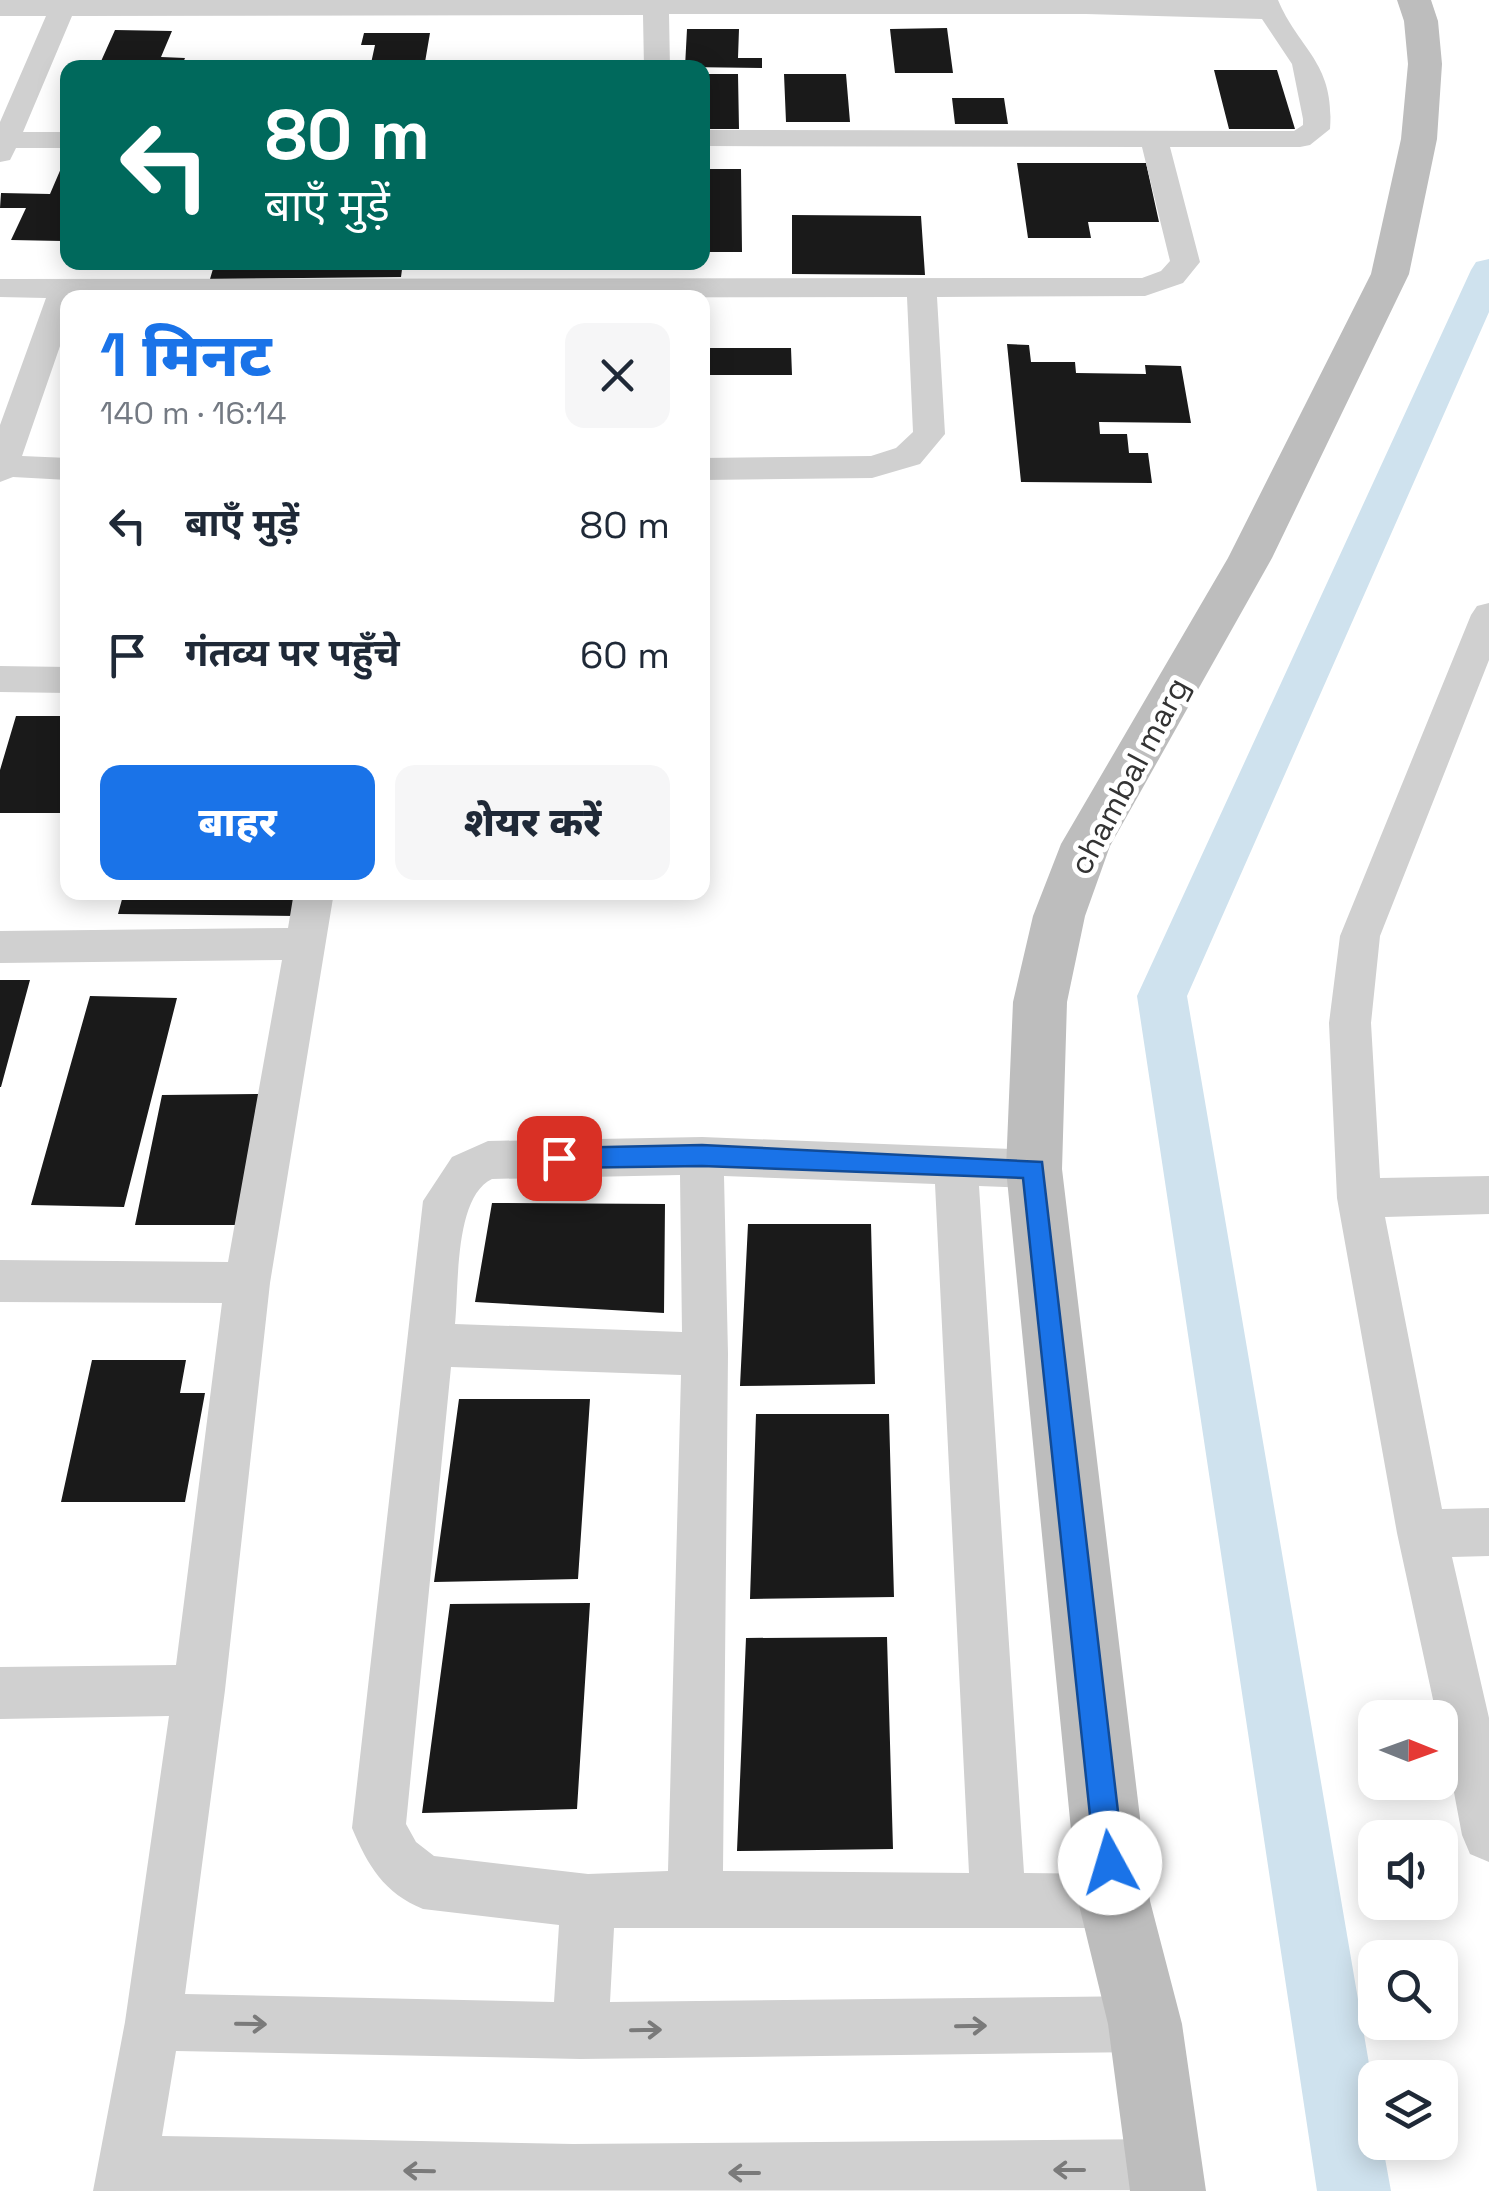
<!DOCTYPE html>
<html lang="hi">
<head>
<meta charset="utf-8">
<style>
	body { margin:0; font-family:"Space Grotesk","Noto Sans Devanagari",sans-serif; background:#f6f6f7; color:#1f2937; height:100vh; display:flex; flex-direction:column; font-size:38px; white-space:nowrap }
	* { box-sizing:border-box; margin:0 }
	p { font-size:32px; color:#747a83 }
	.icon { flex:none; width:55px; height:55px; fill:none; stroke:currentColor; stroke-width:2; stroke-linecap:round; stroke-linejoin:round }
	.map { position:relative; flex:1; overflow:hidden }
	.details { position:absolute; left:60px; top:290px; width:650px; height:610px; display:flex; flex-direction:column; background:#fff; border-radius:20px; box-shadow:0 5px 25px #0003 }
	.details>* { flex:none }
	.top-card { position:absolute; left:60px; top:60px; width:650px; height:210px; border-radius:20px; box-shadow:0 5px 25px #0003; background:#00695c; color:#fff; overflow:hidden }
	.needle { width:65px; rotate:91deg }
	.buttons { position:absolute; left:1358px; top:1700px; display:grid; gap:20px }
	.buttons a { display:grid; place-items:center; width:100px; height:100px; border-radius:20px; background:#fff; box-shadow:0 5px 25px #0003; font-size:50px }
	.pin { position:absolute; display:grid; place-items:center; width:85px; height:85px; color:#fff; margin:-42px; border-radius:20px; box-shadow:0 5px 15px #0006 }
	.me { position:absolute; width:110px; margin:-55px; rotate:354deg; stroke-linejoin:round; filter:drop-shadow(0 0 8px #0008) }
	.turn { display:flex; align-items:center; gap:35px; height:210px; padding:0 40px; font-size:45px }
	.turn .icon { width:130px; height:130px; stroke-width:2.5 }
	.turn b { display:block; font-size:70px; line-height:85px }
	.round { display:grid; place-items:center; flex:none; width:105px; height:105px; border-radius:20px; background:#f6f6f7 }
	.head { display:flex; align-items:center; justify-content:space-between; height:170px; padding:0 40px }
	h1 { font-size:60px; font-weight:800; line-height:75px; color:#1a73e8 }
	.action { display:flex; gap:20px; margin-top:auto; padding:20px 40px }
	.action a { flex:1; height:115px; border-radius:20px; background:#1a73e8; color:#fff; font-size:40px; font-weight:800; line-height:115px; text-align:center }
	.action a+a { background:#f6f6f7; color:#1f2937 }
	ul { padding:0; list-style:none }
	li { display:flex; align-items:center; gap:30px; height:130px; padding:0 40px }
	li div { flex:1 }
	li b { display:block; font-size:38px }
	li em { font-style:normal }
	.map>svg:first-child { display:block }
</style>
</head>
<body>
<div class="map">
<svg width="1489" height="2191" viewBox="0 0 1489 2191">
	<rect width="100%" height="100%" fill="#fff"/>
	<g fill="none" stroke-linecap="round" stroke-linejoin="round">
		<path fill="#cfe2ee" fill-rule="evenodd" d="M 1489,259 L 1489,312 L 1187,996 L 1375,2099 L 1375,2142 L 1382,2142 L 1391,2191 L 1317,2191 L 1137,996 L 1471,270 L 1476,262 Z"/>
	</g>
	<path fill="#1a1a1a" d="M 947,28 L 953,73 L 895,73 L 890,29 Z
		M 687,29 L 739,29 L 738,58 L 762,58 L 762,68 L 685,67 Z
		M 115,30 L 172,31 L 161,57 L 185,58 L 181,68 L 98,68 Z
		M 364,33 L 430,33 L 424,68 L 370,68 L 375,45 L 361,45 Z
		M 1214,70 L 1277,70 L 1295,129 L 1229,129 Z
		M 702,74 L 738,74 L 739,129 L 702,129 Z
		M 784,74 L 846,74 L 850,122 L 786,122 Z
		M 952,98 L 1004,98 L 1008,124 L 955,124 Z
		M 1017,163 L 1146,163 L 1159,222 L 1088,222 L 1091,238 L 1028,238 Z
		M 62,166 L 68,166 L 68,229 L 62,241 L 11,240 L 26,208 L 0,208 L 1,193 L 50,194 Z
		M 702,169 L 741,169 L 742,252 L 702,252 Z
		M 792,215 L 921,216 L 925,275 L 792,274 Z
		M 215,262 L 403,262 L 401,277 L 210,279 Z
		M 1007,344 L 1029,345 L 1031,362 L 1075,362 L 1076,373 L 1146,374 L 1145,365 L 1181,366 L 1191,423 L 1099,422 L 1100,434 L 1127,434 L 1129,453 L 1148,453 L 1152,483 L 1021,482 Z
		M 702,348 L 791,348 L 792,375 L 702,375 Z
		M 16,716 L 68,716 L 68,813 L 0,813 L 0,770 Z
		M 124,892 L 301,892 L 297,916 L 118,914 Z
		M 0,980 L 30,980 L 1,1087 L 0,1087 Z
		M 90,996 L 177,998 L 124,1207 L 31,1205 Z
		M 262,1094 L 240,1225 L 135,1225 L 162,1095 Z
		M 492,1203 L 665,1204 L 664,1313 L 475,1302 Z
		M 748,1224 L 871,1224 L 875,1384 L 740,1386 Z
		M 92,1360 L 186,1360 L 180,1393 L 205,1393 L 185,1502 L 61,1502 Z
		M 459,1399 L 590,1399 L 578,1579 L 434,1582 Z
		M 756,1414 L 889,1414 L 894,1597 L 750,1599 Z
		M 590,1603 L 577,1809 L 422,1813 L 450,1604 Z
		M 887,1637 L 893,1849 L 737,1851 L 746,1638 Z"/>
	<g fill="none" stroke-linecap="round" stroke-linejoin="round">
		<path fill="#d0d0d0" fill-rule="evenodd" d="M 0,0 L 1278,0 C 1299,50 1335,62 1330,129 L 1310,145 L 1300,147 L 1170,147 L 1200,262 L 1183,283 L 1145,296 L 937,297 L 945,434 L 920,464 L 872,478 L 702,480 L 702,458 L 871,456 L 896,448 L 913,432 L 907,297 L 68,298 L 68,323 L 22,456 L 68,458 L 68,480 L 13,477 L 0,482 L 0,425 L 46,298 L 0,297 L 0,279 L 1142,278 L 1161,271 L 1170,261 L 1142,147 L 702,146 L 702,130 L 1294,131 L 1303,125 L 1303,119 L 1292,64 L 1262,19 L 1086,14 L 669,14 L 670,68 L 644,68 L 643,15 L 72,16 L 23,132 L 68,132 L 68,148 L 16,148 L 10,160 L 0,162 L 0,122 L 46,16 L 0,16 Z
			M 1489,603 L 1489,660 L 1380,936 L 1371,1023 L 1380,1178 L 1489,1176 L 1489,1214 L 1385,1217 L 1442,1509 L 1489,1508 L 1489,1556 L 1452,1557 L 1489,1718 L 1489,1862 L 1470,1854 L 1462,1835 L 1440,1718 L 1437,1718 L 1397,1533 L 1337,1198 L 1329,1023 L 1340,936 L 1471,615 L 1477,606 Z
			M 0,666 L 68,667 L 68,693 L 0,692 Z
			M 294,892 L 334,892 L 270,1283 L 225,1690 L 185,1994 L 554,2002 L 559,1925 L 423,1909 C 384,1893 368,1866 352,1828 L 423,1201 L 452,1157 L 488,1141 L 702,1137 L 1034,1150 L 1049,1156 L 1056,1169 L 1049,1182 L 1034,1188 L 979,1186 L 1024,1873 L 1114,1874 L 1133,1882 L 1141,1901 L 1133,1920 L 1114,1928 L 614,1928 L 610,2002 L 1145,1996 L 1165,2004 L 1173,2024 L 1165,2044 L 1145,2052 L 580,2059 L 176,2051 L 162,2136 L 573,2144 L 1166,2139 L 1187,2148 L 1196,2169 L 1187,2190 L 93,2191 L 125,2022 L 169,1716 L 0,1719 L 0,1667 L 176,1665 L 222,1303 L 0,1302 L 0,1260 L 228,1262 L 282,960 L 0,963 L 0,931 L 288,928 ZM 680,1175 L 682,1332 L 455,1324 C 459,1286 454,1197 492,1179 ZM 724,1176 L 935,1184 L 969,1873 L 723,1871 L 728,1354 ZM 451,1367 L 681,1375 L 668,1871 L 588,1874 L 434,1856 L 416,1842 L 406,1824 Z"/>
		<path fill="#bdbdbd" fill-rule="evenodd" d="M 1397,0 L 1431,0 L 1438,21 L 1442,64 L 1437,139 L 1409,274 L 1272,558 L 1110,846 L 1085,916 L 1067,1002 L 1062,1169 L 1150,1901 L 1182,2024 L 1206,2191 L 1130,2191 L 1108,2024 L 1078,1901 L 1006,1169 L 1013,1002 L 1033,916 L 1061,844 L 1228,558 L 1371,274 L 1401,139 L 1408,64 L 1404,21 Z"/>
	</g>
	<defs><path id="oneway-shaft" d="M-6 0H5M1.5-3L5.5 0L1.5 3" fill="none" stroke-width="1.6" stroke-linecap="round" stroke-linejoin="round" transform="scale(2.5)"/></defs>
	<g stroke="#7a7a7a">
		<use href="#oneway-shaft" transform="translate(251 2024) rotate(1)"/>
		<use href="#oneway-shaft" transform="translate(971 2026) rotate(-1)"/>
		<use href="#oneway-shaft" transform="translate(646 2030) rotate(-1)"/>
		<use href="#oneway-shaft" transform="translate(1069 2170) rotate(180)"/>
		<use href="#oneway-shaft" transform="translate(419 2171) rotate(-179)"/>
		<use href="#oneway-shaft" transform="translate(744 2173) rotate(180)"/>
	</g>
	<path fill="#1a73e8" stroke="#114b97" stroke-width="2.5" d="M 702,1145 L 1042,1162 L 1124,1863 L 1120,1873 L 1110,1877 L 1099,1873 L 1095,1863 L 1023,1178 L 702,1166 L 559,1168 L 551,1165 L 547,1158 L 551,1151 L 559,1148 Z"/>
	<g text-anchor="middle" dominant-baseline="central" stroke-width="10" stroke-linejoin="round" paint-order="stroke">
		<g font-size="32" fill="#333" stroke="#fff">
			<text transform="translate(1129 776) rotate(-62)">chambal marg</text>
		</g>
	</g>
</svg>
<div class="buttons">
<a><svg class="needle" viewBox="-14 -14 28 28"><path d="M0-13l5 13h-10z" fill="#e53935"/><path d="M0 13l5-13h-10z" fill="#747a83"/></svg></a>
<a><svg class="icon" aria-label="sound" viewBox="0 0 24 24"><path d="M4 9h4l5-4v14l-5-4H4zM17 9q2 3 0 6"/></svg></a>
<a><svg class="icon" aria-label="search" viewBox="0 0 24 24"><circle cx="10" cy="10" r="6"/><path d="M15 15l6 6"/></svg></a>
<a><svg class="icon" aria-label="layers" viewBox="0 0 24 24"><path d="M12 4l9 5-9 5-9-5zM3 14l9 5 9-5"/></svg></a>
</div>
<div class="pin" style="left:559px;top:1158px;background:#d93025"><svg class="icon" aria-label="arrive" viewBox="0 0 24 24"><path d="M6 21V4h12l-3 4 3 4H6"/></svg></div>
<svg class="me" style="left:1110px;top:1863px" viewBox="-20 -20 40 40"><circle r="19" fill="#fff"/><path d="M0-13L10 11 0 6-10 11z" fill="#1a73e8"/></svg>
<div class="top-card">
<div class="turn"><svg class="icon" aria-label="left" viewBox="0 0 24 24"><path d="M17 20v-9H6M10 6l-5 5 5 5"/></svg><div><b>80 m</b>बाएँ मुड़ें</div></div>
</div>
<section class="details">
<div class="head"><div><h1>1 मिनट</h1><p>140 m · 16:14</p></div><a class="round"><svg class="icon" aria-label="close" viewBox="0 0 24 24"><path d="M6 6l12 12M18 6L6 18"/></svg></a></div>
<ul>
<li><svg class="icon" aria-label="left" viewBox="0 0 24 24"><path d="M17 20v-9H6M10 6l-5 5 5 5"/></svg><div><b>बाएँ मुड़ें</b></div><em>80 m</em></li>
<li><svg class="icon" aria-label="arrive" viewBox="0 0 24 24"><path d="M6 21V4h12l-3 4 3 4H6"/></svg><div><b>गंतव्य पर पहुँचे</b></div><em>60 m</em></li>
</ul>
<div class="action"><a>बाहर</a><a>शेयर करें</a></div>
</section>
</div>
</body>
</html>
